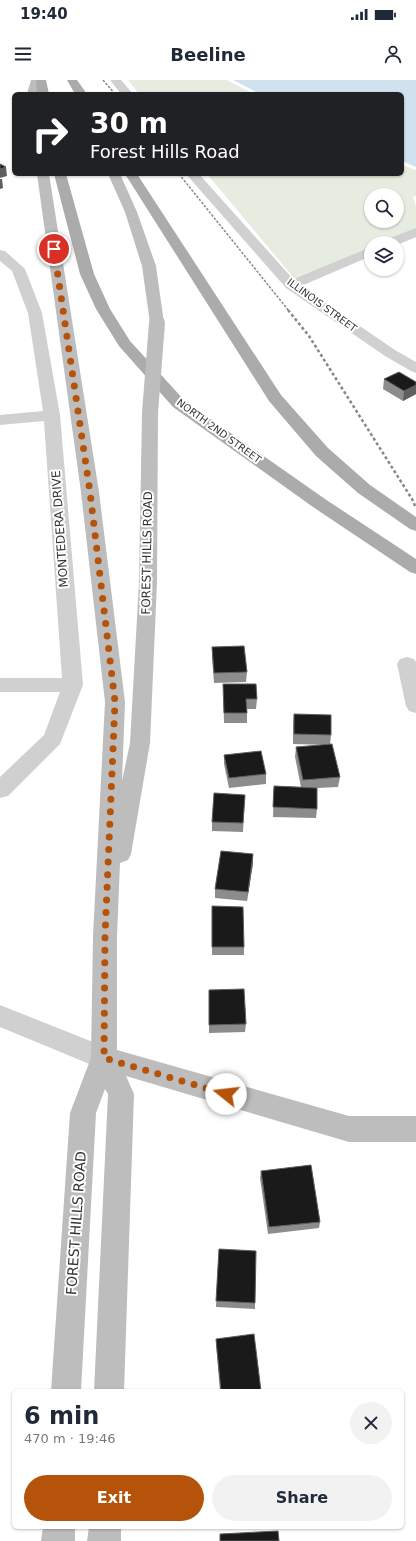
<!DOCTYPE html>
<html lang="en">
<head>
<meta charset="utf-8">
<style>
	body { margin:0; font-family:"DejaVu Sans",sans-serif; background:#f2f2f3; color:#1f2937; height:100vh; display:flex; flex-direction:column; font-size:15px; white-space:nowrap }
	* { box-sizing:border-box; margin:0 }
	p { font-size:13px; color:#747a83 }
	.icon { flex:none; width:22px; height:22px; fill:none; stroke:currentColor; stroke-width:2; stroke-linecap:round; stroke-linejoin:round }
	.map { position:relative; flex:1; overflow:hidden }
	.details { position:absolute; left:12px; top:1309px; width:392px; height:140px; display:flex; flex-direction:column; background:#fff; border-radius:6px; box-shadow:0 1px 3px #0004 }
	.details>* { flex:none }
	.hud { position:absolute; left:12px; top:12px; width:392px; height:84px; border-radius:6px; box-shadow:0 1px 3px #0004; background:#202124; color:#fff; overflow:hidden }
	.tools { position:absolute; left:364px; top:108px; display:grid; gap:8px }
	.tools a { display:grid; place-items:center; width:40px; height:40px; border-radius:50%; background:#fff; box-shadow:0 1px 3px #0004; font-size:20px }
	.pin { position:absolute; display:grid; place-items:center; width:34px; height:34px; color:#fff; margin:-17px; border:2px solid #fff; border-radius:50%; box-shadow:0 1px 4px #0007 }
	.me { position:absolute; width:44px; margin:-22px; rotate:286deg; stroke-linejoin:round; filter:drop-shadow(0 0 3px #0008) }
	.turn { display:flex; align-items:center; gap:14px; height:84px; padding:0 12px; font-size:18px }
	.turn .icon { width:52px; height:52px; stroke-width:2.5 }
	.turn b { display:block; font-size:28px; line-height:34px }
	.round { display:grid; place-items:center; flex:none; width:42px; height:42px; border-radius:21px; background:#f2f2f3 }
	.headline { display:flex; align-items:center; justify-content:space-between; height:68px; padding:0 12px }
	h1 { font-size:24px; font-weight:700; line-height:30px }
	.action { display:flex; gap:8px; margin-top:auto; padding:8px 12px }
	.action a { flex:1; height:46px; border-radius:24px; background:#b45309; color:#fff; font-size:16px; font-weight:700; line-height:46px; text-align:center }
	.action a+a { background:#f2f2f3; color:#1f2937 }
	.status { display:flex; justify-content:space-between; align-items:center; height:28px; padding:0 20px; background:#fff; direction:ltr }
	.status svg { height:11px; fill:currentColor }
	header { display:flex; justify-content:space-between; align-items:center; height:52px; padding:0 12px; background:#fff; font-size:18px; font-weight:700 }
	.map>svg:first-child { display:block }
</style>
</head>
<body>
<div class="status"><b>19:40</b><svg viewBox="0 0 49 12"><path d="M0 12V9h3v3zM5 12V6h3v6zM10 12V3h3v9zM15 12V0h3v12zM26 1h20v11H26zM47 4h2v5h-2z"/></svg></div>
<header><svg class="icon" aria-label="menu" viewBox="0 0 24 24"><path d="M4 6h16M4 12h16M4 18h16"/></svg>Beeline<svg class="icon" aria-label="person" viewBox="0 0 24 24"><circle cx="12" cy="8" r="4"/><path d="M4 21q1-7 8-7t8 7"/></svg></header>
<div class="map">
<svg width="416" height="1461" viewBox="0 0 416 1461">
	<rect width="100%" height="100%" fill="#fff"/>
	<path fill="#e6ecdf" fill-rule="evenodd" d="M 128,0 L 227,0 L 254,14 L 139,14 Z
		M 402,85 L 416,90 L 416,116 L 413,117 L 416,126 L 416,150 L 383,163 L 371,163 L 371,168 L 294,198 L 207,94 L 402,94 ZM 371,115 L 397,115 L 397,141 L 371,141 Z"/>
	<path fill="#cfe2ee" d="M 233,0 L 416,0 L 416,87 L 402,81 L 402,14 L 260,14 Z"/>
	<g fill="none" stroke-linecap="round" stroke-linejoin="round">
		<path fill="#d0d0d0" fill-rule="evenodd" d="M 110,0 L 121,0 L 133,14 L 121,14 Z
			M 186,94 L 199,94 L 293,199 L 371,167 L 371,176 L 301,206 L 395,270 L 416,282 L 416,293 L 411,291 L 385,276 L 286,208 Z
			M 416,148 L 416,157 L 397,165 L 397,163 L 383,163 L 385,160 Z
			M 0,170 L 5,171 L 25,189 L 42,233 L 60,335 L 83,605 L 60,664 L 8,716 L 0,718 L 0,697 L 44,655 L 60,612 L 0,612 L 0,598 L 62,598 L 44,341 L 0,345 L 0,335 L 43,331 L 28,233 L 12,191 L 0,181 Z
			M 407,577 L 414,579 L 416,582 L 416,633 L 409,631 L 406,626 L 397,584 L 400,579 Z
			M 0,925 L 113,970 L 117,978 L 113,986 L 104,990 L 0,947 Z"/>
		<path fill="#bdbdbd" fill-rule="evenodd" d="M 31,0 L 41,0 L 39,14 L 27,14 Z
			M 37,94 L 49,94 L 99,412 L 125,622 L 122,701 L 130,663 L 139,502 L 142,333 L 144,330 L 150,328 L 156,330 L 158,333 L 157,502 L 150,663 L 131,774 L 128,780 L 120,783 L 117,856 L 117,970 L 349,1036 L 416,1036 L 416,1062 L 349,1062 L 126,996 L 134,1014 L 124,1311 L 94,1311 L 108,1014 L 105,1009 L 96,1033 L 81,1311 L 51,1311 L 70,1033 L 91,978 L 93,856 L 105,622 L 81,412 Z
			M 108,94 L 120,94 L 137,132 L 156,186 L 164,243 L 162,246 L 157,247 L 152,246 L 150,243 L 142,186 L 125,132 Z
			M 43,1447 L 75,1447 L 75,1461 L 41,1461 Z
			M 89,1447 L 121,1447 L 121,1461 L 87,1461 Z"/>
		<path fill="#ababab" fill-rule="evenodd" d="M 36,0 L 46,0 L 49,14 L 37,14 Z
			M 67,0 L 77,0 L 87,14 L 75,14 Z
			M 54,94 L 66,94 L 94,194 L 110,229 L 130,261 L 185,321 L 325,419 L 416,479 L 416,494 L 410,492 L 313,427 L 173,327 L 119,266 L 96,229 L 80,194 Z
			M 125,94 L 137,94 L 281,315 L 328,368 L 370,405 L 416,437 L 416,451 L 410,449 L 358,413 L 316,376 L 269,321 Z"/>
		<path stroke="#888" stroke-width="1.5" stroke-dasharray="2.5 1.5" stroke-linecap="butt" d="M 103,0 L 115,14
			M 179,94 L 289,231"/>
		<path stroke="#888" stroke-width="2.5" stroke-dasharray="3 2.5" stroke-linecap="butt" d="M 288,230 L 309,256 L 412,419 L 416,428"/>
		<path stroke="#bdbdbd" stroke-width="16" d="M 150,333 L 157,243"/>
	</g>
	<path fill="#8c8c8c" d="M 384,299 L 416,302 L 416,314 L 403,321 L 383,309 Z
		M 212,567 L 247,592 L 246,602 L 214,603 L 212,577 Z
		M 223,604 L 257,619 L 256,629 L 247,629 L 247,643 L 224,643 Z
		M 294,634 L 331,655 L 330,665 L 340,697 L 338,707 L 317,708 L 317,729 L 316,738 L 273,737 L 274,706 L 301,707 L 295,677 L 296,667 L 329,665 L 293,664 L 293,644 Z
		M 224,675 L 266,694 L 266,704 L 229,708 L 224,684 Z
		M 245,715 L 243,752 L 212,751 L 212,742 Z
		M 253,774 L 253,783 L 247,821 L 215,818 L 215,809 Z
		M 212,826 L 244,867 L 244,875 L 212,875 Z
		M 209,910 L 246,944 L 245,952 L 209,953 Z
		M 261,1091 L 320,1142 L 319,1148 L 268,1154 L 260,1098 Z
		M 219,1169 L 255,1223 L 255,1229 L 216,1227 Z
		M 216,1259 L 261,1311 L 220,1311 L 216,1264 Z"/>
	<path fill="#5f5f5f" d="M 6,87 L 7,96 L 0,98 L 0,89 Z
		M 0,99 L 2,99 L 3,108 L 0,109 Z
		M 416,305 L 416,314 L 403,321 L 404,311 Z
		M 253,774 L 253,783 L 247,821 L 248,812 Z"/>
	<path fill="#1a1a1a" stroke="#5f5f5f" d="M 0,84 L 6,87 L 0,89 Z
		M 399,292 L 416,302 L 416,305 L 404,311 L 384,299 Z
		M 244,566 L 247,592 L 214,593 L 212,567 Z
		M 223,604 L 256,604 L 257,619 L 246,619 L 247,633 L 224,633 Z
		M 294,634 L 331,635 L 331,655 L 294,654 Z
		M 332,664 L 340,697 L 303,700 L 296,667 Z
		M 261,671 L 266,694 L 229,698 L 224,675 Z
		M 274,706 L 317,708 L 317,729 L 273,727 Z
		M 214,713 L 245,715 L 243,743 L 212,742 Z
		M 221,771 L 253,774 L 248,812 L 215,809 Z
		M 212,826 L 243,827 L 244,867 L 212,867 Z
		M 244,909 L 246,944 L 209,945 L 209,910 Z
		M 311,1085 L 320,1142 L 269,1147 L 261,1091 Z
		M 219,1169 L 256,1171 L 255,1223 L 216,1221 Z
		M 254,1254 L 261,1311 L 221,1311 L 216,1259 Z
		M 278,1451 L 279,1461 L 220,1461 L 220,1454 Z"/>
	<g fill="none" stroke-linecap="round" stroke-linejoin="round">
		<path stroke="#b45309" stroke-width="7" stroke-dasharray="0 12.6" d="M 54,169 L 90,412 L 115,622 L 105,856 L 104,978 L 226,1014"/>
	</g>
	<g text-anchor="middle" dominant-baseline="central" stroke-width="4" stroke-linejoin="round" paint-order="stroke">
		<g font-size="10" fill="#333" stroke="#fff">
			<text transform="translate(322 225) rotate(36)">ILLINOIS STREET</text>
			<text transform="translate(219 351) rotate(36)">NORTH 2ND STREET</text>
		</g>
		<g font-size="12" fill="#333" stroke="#fff">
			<text transform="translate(60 449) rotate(-94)">MONTEDERA DRIVE</text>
			<text transform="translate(147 473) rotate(-89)">FOREST HILLS ROAD</text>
		</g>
		<g font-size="14" fill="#333" stroke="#fff">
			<text transform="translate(76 1143) rotate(-86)">FOREST HILLS ROAD</text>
		</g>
	</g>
</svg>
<div class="tools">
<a><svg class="icon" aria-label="search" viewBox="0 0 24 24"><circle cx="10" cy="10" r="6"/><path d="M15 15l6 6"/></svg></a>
<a><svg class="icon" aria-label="layers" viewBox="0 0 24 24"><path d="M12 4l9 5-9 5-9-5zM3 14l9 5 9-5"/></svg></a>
</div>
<div class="pin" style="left:54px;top:169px;background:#d93025"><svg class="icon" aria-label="arrive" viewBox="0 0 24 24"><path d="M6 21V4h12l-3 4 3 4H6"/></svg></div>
<svg class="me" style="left:226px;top:1014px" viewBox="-20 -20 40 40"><circle r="19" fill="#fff"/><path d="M0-13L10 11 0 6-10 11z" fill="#b45309"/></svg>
<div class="hud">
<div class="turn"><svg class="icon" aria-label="right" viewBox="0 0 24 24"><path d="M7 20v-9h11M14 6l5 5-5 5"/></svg><div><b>30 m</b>Forest Hills Road</div></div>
</div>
<section class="details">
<div class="headline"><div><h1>6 min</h1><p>470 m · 19:46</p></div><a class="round"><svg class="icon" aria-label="close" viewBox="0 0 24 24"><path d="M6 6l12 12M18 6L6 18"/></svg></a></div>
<div class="action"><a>Exit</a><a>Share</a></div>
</section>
</div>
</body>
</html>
